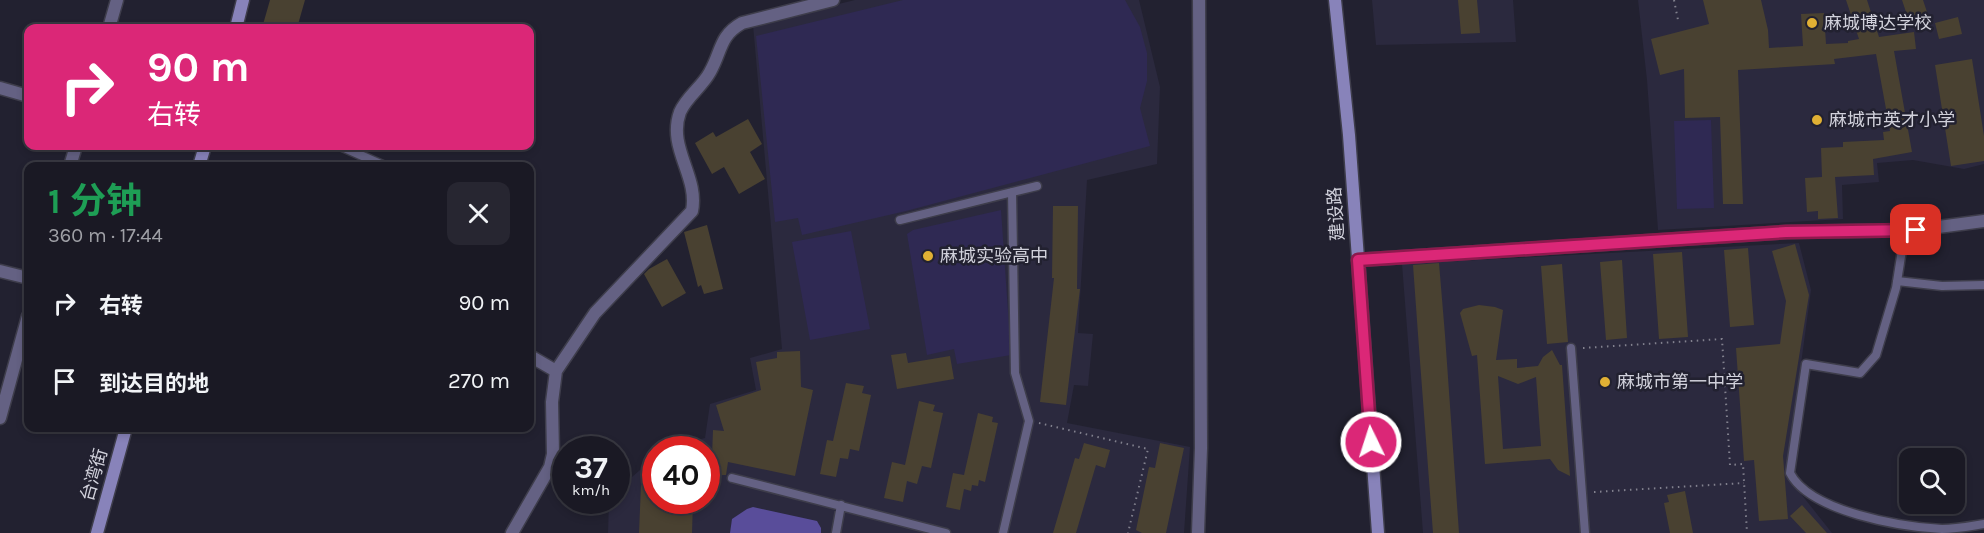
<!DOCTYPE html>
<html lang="zh">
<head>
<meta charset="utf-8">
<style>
	body { margin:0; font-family:Karla,"Noto Sans SC",sans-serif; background:#272631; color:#f1f3f6; height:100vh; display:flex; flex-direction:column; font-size:22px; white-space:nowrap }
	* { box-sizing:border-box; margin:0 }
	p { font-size:20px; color:#9fa0a6 }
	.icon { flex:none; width:33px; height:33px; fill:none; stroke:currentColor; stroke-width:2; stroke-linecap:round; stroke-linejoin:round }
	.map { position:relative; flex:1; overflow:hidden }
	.panel { position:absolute; left:24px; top:162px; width:510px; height:270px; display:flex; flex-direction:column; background:#1a1924; border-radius:12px; box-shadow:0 3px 9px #0003,0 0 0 2px #383841 }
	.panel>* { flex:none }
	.hud { position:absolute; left:24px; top:24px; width:510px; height:126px; border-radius:12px; box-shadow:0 3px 9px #0003,0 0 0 2px #383841; background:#db2777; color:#fff; overflow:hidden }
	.tools { position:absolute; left:1899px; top:448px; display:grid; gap:12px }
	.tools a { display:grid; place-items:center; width:66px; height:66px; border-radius:12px; background:#1a1924; box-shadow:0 3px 9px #0003,0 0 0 2px #383841; font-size:30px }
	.speed { position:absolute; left:552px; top:436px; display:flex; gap:12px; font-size:30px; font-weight:700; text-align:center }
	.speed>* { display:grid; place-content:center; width:78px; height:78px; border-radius:50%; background:#1a1924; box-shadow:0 3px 9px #0003,0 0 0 2px #383841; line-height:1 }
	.speed small { font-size:15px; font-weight:400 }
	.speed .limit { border:9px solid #d22; background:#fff; color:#111 }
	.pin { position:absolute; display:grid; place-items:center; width:51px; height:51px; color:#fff; margin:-26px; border-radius:12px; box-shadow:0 3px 9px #0006 }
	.me { position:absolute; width:66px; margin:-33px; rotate:356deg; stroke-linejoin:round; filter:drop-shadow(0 0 4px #0008) }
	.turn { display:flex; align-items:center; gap:21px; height:126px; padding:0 24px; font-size:27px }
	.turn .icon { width:78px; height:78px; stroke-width:2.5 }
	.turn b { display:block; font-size:42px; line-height:51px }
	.round { display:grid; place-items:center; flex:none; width:63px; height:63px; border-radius:12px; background:#272631 }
	.headline { display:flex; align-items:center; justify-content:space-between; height:102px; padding:0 24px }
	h1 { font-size:36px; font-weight:700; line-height:45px; color:#1e9e55 }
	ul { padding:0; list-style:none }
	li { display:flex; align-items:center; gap:18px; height:78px; padding:0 24px }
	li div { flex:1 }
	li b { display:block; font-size:22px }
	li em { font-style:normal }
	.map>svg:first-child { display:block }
</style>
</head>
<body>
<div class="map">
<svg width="1984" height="533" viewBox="0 0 1984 533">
	<rect width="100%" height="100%" fill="#222130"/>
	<path fill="#2b293e" d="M 855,0 L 1139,0 L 1160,87 L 1157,164 L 1087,180 L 1078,333 L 1093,334 L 1088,386 L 1074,385 L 1067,423 L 1190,447 L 1184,533 L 608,533 L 609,501 L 616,501 L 617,490 L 655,457 L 656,501 L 706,501 L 706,450 L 664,450 L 667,448 L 705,438 L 710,404 L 756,390 L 750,358 L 782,349 L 753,25 Z
		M 1372,0 L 1513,0 L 1516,42 L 1376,45 Z
		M 1638,0 L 1984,0 L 1984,164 L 1964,169 L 1913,160 L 1877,163 L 1879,182 L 1842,185 L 1843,219 L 1658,230 L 1647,80 Z
		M 1799,243 L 1811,290 L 1786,475 L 1832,533 L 1423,533 L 1402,264 Z"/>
	<path fill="#2f2953" d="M 903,0 L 1125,0 L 1140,27 L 1147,53 L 1147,81 L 1140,108 L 1150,146 L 906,211 L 802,235 L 798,218 L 775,222 L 756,36 Z
		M 1711,120 L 1714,208 L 1677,209 L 1674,121 Z
		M 1001,210 L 1011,355 L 957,364 L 954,349 L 927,355 L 907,234 L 913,230 Z
		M 851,231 L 870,329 L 810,340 L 792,242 Z"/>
	<path fill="#594d9a" d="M 753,507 L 817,521 L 821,528 L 821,533 L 730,533 L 732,519 L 747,509 Z"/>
	<path fill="#494131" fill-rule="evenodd" d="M 270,0 L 305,0 L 297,28 L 262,28 Z
		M 1458,0 L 1477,0 L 1480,33 L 1461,34 Z
		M 1703,0 L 1761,0 L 1768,30 L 1769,48 L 1803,46 L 1801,14 L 1824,13 L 1826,44 L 1848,43 L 1848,41 L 1859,39 L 1846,0 L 1867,0 L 1879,37 L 1914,32 L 1916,49 L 1894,51 L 1912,152 L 1873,159 L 1874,175 L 1835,177 L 1838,218 L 1818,219 L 1818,211 L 1807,212 L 1805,178 L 1822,177 L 1821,148 L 1843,147 L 1843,142 L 1884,140 L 1883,132 L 1890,131 L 1876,54 L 1834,59 L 1835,64 L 1738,70 L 1743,204 L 1723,204 L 1720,117 L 1685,118 L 1684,69 L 1660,75 L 1651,39 L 1709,24 Z
		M 1902,0 L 1923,0 L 1928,15 L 1909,21 Z
		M 1958,17 L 1962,34 L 1939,39 L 1935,23 Z
		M 1972,59 L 1984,136 L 1984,161 L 1951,166 L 1935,65 Z
		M 748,119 L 762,144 L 750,152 L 765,179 L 739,194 L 724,167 L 712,174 L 695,143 L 713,132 L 716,137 Z
		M 1053,206 L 1078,206 L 1077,289 L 1080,289 L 1066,405 L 1040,402 L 1054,278 L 1052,278 Z
		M 707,225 L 723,289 L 704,294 L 701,285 L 698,287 L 684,232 Z
		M 1795,244 L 1809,295 L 1783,456 L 1788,519 L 1759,521 L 1754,460 L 1744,461 L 1736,348 L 1780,344 L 1786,301 L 1772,251 Z
		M 1748,248 L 1754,325 L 1730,327 L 1724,250 Z
		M 1682,252 L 1688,337 L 1659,339 L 1653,254 Z
		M 667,259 L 686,293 L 662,307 L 644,274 L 649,269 Z
		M 1622,260 L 1627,338 L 1606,340 L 1600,262 Z
		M 1439,263 L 1445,335 L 1459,533 L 1433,533 L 1419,348 L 1413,265 Z
		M 1562,264 L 1568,342 L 1547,344 L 1541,266 Z
		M 1479,305 L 1495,307 L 1503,310 L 1496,360 L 1517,359 L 1517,368 L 1538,366 L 1543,357 L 1552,350 L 1560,365 L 1562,365 L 1570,476 L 1558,470 L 1550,459 L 1485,464 L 1477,355 L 1472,356 L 1460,313 L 1463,309 ZM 1498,376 L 1518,384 L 1536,377 L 1541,446 L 1503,449 Z
		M 800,351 L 801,387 L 813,390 L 795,476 L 728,462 L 726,475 L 706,475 L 706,456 L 712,457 L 713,430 L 724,431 L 716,405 L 761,390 L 756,362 L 777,358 L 777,352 Z
		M 906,353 L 908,363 L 950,356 L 954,379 L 897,389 L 891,355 Z
		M 846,383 L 864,386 L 862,393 L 871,395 L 859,451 L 850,449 L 848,459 L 840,458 L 836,477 L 820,474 L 827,440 L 833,441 Z
		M 919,401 L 935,405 L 933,411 L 943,413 L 931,468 L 922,466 L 917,484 L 907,481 L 903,502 L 884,498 L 892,462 L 905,465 Z
		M 978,413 L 993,417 L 992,422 L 998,423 L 985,482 L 979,480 L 978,486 L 972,485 L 971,491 L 964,489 L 960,510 L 946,507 L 953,473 L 964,475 Z
		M 1084,443 L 1110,450 L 1105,468 L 1096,465 L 1076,533 L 1053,533 L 1075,458 L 1079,459 Z
		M 1160,443 L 1184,448 L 1166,533 L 1142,533 L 1136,530 L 1149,467 L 1155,468 Z
		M 641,485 L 656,486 L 656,501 L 693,501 L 692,533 L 639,533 Z
		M 1685,491 L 1693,533 L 1670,533 L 1664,503 L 1669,502 L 1667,495 Z
		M 1802,505 L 1827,533 L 1806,533 L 1790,516 Z"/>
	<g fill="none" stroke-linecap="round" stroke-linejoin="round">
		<g stroke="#3e3d4b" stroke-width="11">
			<path id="lane" d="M 340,146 L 385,166
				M 900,220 L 1037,186
				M 1905,231 L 1896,288 L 1876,355 L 1860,373 L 1806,364 L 1790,473 C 1810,512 1902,527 1942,529 C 1956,529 1971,526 1984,524
				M 1897,281 L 1942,286 L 1984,285
				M 1571,348 L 1585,533
				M 732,478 L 946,533
				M 836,533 L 841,505
				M 1003,533 L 1029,421 L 1015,373 L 1012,192"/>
		</g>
		<g stroke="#3e3d4b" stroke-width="15">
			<path id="street" d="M 109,28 L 117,0
				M 0,88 L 28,96
				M 70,166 L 76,146
				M 1358,260 L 1787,232 L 1916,230 L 1984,221
				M 0,271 L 28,278
				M 530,356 L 556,371
				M 0,418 L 28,316
				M 512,533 L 550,467 L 553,454 L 552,402 L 556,371 L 595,313 L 692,211 C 699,176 667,148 680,112 C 687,96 702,87 710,72 C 722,51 719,36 742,23 L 833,0
				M 1198,533 L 1201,448 L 1199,0"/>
		</g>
		<g stroke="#3e3d4b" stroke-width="15">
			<path id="secondary" d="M 1335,0 L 1349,135 L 1378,533
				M 236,28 L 243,0
				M 199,166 L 205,146
				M 97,533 L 126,428"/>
		</g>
		<path stroke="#82818e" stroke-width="2" stroke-dasharray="1.5 4.5" stroke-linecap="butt" d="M 1674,0 L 1678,20
			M 1583,348 L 1722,339 L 1730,465 L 1743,464 L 1747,533
			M 1039,423 L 1148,449 L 1128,533
			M 1594,492 L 1744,483"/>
		<use href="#lane" stroke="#646183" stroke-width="8"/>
		<use href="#street" stroke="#646183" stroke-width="12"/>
		<use href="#secondary" stroke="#8883ba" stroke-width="12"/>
	</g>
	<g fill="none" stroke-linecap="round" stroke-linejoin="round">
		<g stroke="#8e194d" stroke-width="15">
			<path id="route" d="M 1371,442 L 1358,260 L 1786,232 L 1916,230"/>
		</g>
		<use href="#route" stroke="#db2777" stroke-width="10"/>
	</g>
	<g fill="#e0b034" stroke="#222130" stroke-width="2">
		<circle cx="1812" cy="23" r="6"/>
		<circle cx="1817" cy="120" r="6"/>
		<circle cx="928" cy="256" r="6"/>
		<circle cx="1605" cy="382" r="6"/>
	</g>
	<g text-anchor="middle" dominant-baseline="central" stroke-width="5" stroke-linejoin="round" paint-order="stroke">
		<g font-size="18" fill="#d1d1db" stroke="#222130" text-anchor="start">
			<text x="1824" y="23">麻城博达学校</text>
			<text x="1829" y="120">麻城市英才小学</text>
			<text x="940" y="256">麻城实验高中</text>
			<text x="1617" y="382">麻城市第一中学</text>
		</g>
		<g font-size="18" fill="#d1d1db" stroke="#222130">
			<text transform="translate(1336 214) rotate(-94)">建设路</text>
			<text transform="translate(94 475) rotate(-74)">台湾街</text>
		</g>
	</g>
</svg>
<div class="tools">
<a><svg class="icon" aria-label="search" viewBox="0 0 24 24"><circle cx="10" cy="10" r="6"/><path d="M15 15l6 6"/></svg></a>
</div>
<div class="speed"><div>37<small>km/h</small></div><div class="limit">40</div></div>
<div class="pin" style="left:1916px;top:230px;background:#d93025"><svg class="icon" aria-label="arrive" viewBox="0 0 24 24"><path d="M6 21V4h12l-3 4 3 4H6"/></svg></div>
<svg class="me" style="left:1371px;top:442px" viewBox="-20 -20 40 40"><circle r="17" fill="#db2777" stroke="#fff" stroke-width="3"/><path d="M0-11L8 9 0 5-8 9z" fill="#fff"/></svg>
<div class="hud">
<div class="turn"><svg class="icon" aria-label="right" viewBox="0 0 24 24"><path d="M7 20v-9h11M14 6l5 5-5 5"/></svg><div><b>90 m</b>右转</div></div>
</div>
<section class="panel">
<div class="headline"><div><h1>1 分钟</h1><p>360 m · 17:44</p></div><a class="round"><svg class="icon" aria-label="close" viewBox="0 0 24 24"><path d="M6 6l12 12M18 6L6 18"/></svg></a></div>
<ul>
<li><svg class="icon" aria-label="right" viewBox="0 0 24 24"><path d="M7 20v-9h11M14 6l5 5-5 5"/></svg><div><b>右转</b></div><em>90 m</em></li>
<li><svg class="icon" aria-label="arrive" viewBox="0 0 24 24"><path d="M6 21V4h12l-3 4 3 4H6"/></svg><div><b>到达目的地</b></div><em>270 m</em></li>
</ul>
</section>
</div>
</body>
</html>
